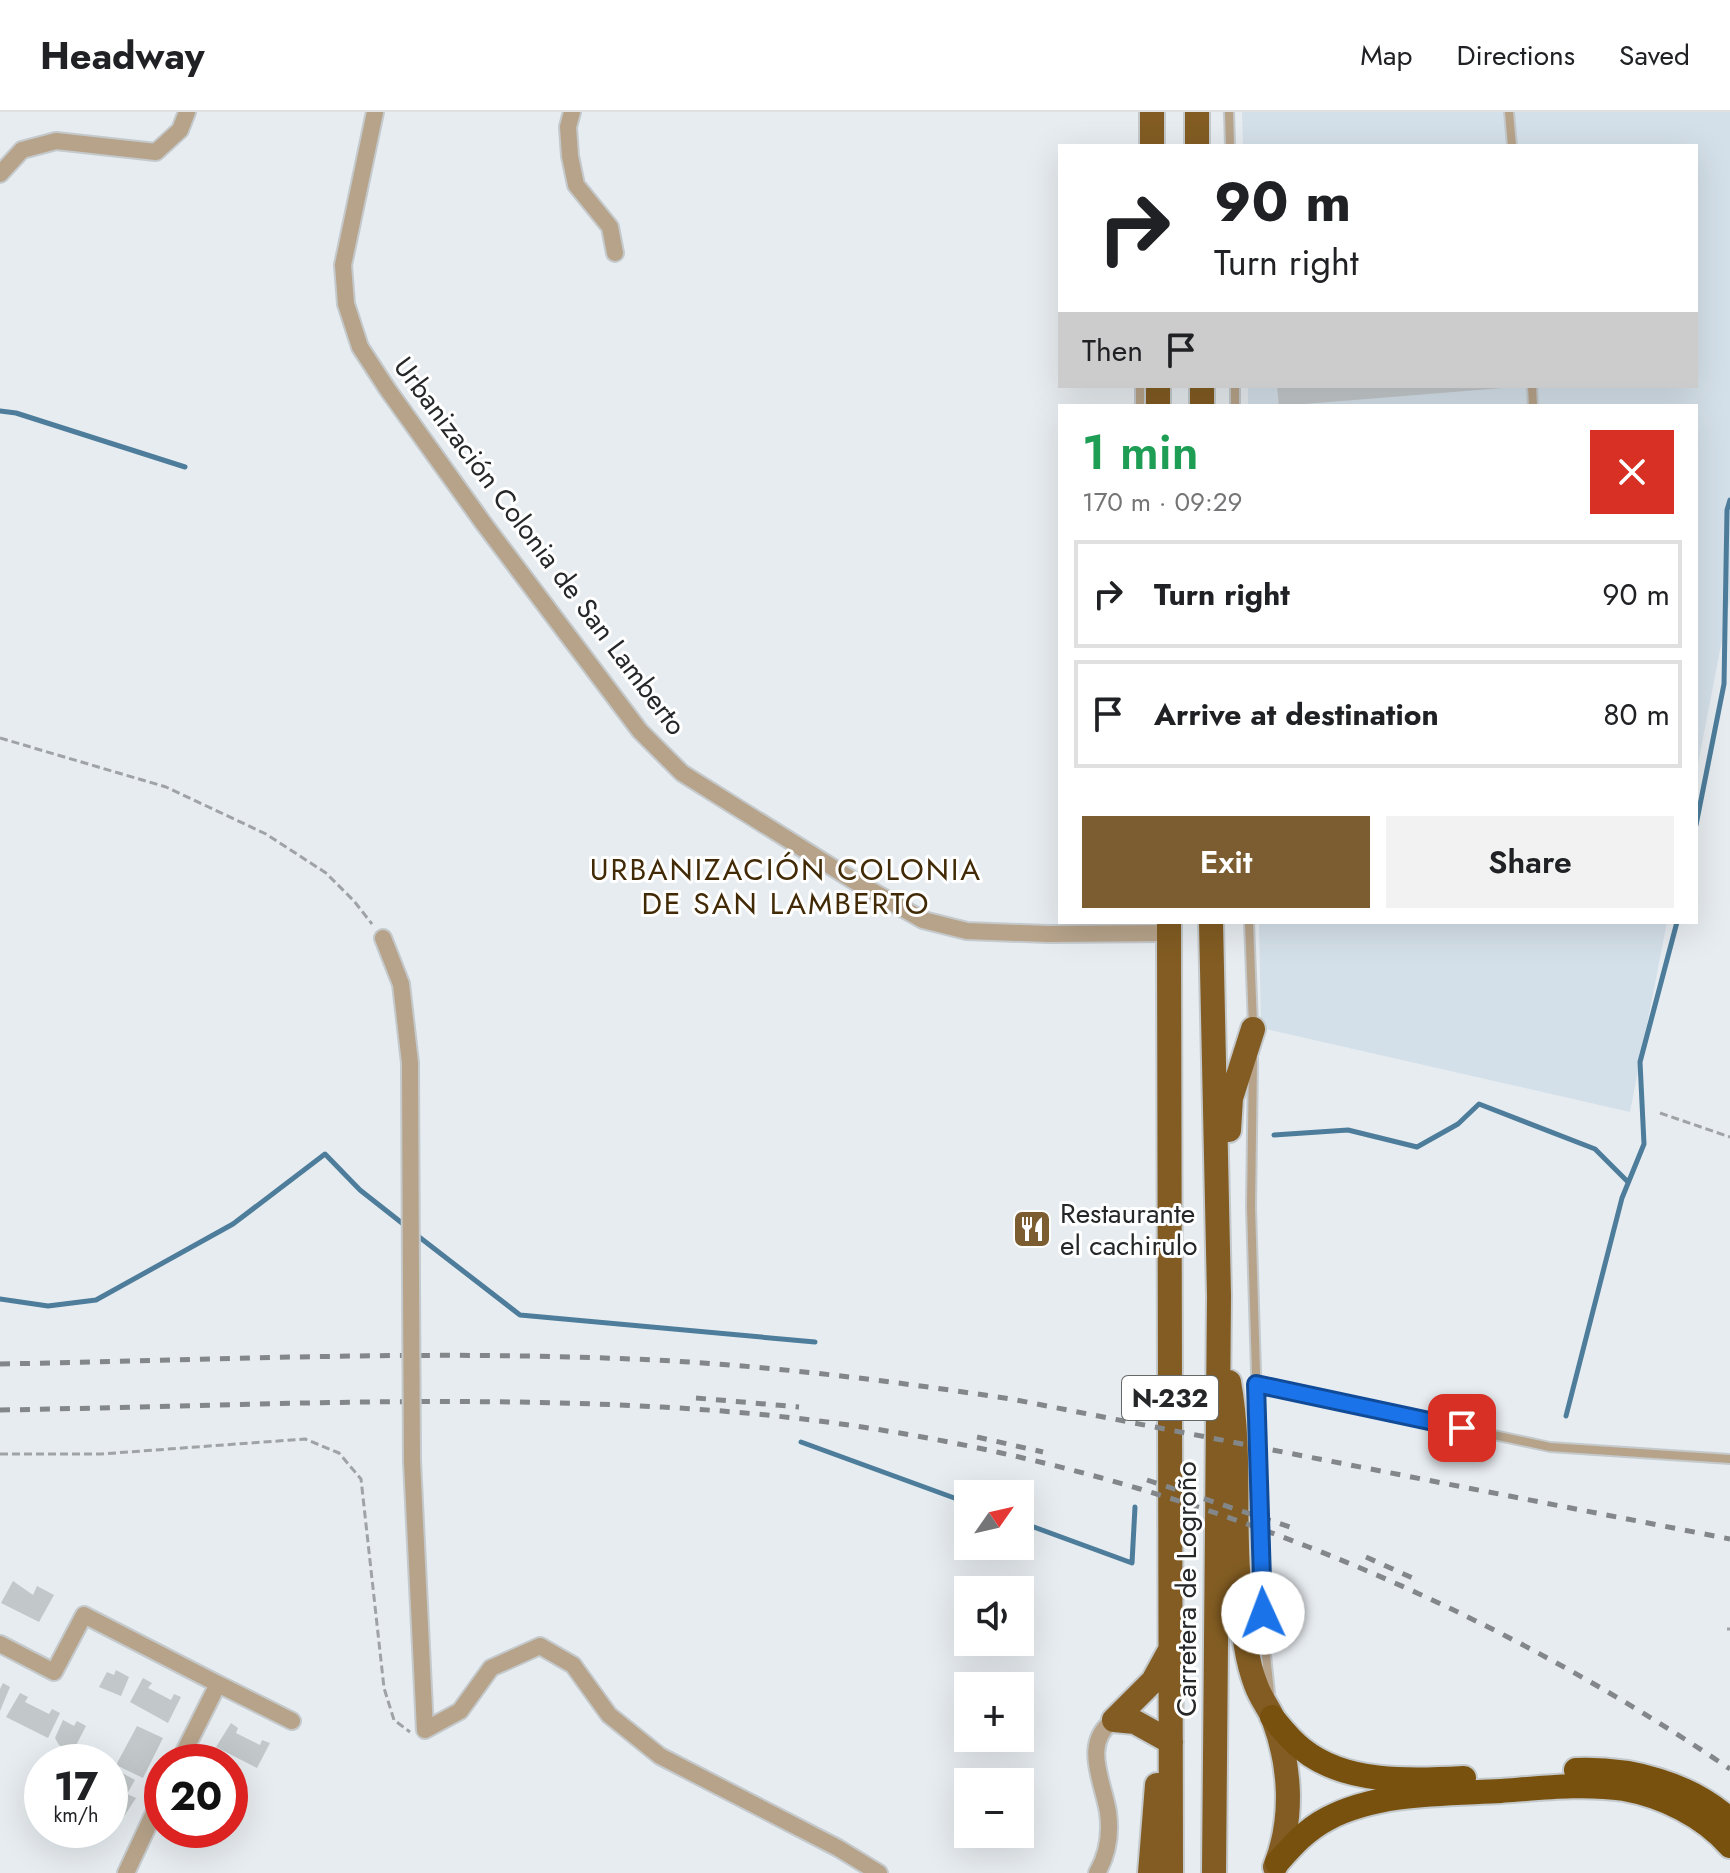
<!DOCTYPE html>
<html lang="en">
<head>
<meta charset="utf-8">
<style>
	body { margin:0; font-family:Jost,sans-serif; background:#f2f2f2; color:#202124; height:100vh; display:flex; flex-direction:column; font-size:30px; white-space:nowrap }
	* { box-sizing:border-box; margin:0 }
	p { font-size:26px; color:#757577 }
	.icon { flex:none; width:44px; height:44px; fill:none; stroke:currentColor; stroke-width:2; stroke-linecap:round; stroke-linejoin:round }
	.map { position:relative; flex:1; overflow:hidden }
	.drawer { position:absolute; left:1058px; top:292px; width:640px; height:520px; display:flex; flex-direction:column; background:#fff; border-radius:0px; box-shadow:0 8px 32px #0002 }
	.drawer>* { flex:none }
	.banner { position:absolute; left:1058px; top:32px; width:640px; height:244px; border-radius:0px; box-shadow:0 8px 32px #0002; background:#fff; color:#202124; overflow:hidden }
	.needle { width:52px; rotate:56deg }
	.fabs { position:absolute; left:954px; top:1368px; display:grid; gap:16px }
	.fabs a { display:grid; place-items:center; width:80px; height:80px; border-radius:0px; background:#fff; box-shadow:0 8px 32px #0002; font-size:40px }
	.speed { position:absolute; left:24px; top:1632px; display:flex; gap:16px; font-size:40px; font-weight:700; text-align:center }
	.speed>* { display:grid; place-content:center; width:104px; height:104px; border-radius:50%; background:#fff; box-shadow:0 8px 32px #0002; line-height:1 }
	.speed small { font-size:20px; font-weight:400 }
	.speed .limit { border:12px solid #d22; background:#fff; color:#111 }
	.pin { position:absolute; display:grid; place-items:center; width:68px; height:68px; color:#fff; margin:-34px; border-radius:16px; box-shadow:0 4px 12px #0006 }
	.me { position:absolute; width:88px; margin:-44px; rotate:358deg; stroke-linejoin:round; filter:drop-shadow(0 0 6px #0008) }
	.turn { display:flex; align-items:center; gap:28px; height:168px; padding:0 24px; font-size:36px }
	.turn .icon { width:104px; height:104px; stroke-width:2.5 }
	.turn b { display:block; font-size:56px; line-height:68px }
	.then { display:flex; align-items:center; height:76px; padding:0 24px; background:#0003; gap:16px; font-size:30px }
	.round { display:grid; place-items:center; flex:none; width:84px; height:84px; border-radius:0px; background:#f2f2f2 }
	.overview { display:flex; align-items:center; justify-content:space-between; height:136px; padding:0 24px }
	h1 { font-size:48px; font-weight:600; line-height:60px; color:#1e9e55 }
	.cta { display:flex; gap:16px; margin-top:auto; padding:16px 24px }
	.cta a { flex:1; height:92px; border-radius:0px; background:#7c5d32; color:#fff; font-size:32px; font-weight:600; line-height:92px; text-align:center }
	.cta a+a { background:#f2f2f2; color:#202124 }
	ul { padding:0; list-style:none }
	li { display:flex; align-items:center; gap:24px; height:108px; margin:0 16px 12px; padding:0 8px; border:4px solid #e0e0e0; border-radius:0px }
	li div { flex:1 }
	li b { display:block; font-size:30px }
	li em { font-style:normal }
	header { display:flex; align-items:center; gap:48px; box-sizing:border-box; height:112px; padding:0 40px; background:#fff; border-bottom:2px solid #e0e0e0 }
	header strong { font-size:38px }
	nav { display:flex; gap:44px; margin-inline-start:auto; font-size:28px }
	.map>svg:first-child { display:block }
</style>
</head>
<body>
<header>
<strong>Headway</strong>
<nav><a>Map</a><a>Directions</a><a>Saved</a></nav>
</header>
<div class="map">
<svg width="1730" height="1761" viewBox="0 0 1730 1761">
	<rect width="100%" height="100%" fill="#e7ecf0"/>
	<path fill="#d4e0e9" d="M 1242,0 L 1730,0 L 1730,487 L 1696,662 L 1696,294 L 1248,294 L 1248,274 L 1696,274 L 1696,34 L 1243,34 Z
		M 1259,810 L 1667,810 L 1630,1000 L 1261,916 Z"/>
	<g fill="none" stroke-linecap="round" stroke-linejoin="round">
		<path stroke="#4d7d9b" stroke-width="5" d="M 0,299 L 16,301 L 185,355
			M 1696,713 L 1724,572 L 1727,398 L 1730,388
			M 1274,1023 L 1348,1018 L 1417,1035 L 1458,1012 L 1479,992 L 1595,1037 L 1628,1070
			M 414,1121 L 520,1203 L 815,1230
			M 0,1187 L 48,1194 L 96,1188 L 233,1112 L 325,1042 L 360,1078 L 407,1115
			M 1566,1304 L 1622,1086 L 1644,1032 L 1640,950 L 1677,810
			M 801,1330 L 968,1391
			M 1020,1410 L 1132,1451 L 1135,1395"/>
	</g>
	<path fill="#c2c7ca" d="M 1277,274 L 1503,274 L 1503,276 L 1279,294 Z
		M 13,1469 L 33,1483 L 37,1474 L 54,1483 L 39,1510 L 1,1491 Z
		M 116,1558 L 129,1565 L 121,1584 L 99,1575 L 107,1560 L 114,1563 Z
		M 143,1566 L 152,1571 L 148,1576 L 171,1588 L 174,1582 L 181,1585 L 168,1611 L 130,1590 Z
		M 3,1571 L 10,1575 L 0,1599 L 0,1577 Z
		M 20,1581 L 28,1585 L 25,1590 L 49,1602 L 52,1597 L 60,1601 L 48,1626 L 6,1605 Z
		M 63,1608 L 74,1614 L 77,1609 L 86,1614 L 72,1641 L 59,1633 L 55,1626 Z
		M 231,1611 L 238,1616 L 236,1621 L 260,1633 L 262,1628 L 270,1631 L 257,1656 L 216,1635 Z
		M 137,1614 L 163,1626 L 143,1666 L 116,1653 Z
		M 115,1657 L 135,1668 L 127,1682 L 136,1686 L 123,1706 L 110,1699 L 110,1668 Z"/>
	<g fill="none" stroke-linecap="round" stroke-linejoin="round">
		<g stroke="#c4c9cc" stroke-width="12">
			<path id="service" d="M 1229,0 L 1230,34
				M 1509,0 L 1512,34
				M 1140,274 L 1140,294
				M 1235,274 L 1235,294
				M 1532,274 L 1533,294
				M 1249,810 L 1253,913
				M 1253,947 L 1251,1095 L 1264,1524 L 1270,1581
				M 1256,1272 L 1550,1335 L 1730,1347"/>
		</g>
		<g stroke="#c4c9cc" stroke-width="20">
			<path id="minor" d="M 375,0 L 343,153 L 346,192 L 360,235 L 388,278 L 484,412 L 640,619 L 682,661 L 851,767 L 923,808 L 967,819 L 1048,822 L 1169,821
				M 572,0 L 568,15 L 570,44 L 576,73 L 610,115 L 615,141
				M 0,62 L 22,38 L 56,29 L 156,40 L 180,18 L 187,0
				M 383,826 L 401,872 L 410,951 L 411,1171
				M 412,1349 L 425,1618 L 460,1599 L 491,1556 L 540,1534 L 573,1553 L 609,1603 L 660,1644 L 838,1736 L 879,1761
				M 0,1532 L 54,1560 L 84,1503 L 218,1572
				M 179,1650 L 218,1572 L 292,1609
				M 126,1761 L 162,1684
				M 1097,1761 C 1108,1742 1111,1722 1108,1700 C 1103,1669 1081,1631 1114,1608"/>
		</g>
		<g stroke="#c4c9cc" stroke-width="28">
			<path id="trunk" d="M 1152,0 L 1152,34
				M 1197,0 L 1197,34
				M 1158,274 L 1158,294
				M 1202,274 L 1202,294
				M 1169,810 L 1171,1761
				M 1211,810 L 1219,1184 L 1214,1761
				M 1229,1018 L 1231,986 L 1253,917
				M 1229,1270 C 1242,1341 1232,1412 1240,1483 C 1243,1513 1245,1545 1256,1573 C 1260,1585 1268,1595 1273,1606 C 1291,1654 1294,1707 1275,1755
				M 1114,1608 L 1153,1569 L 1170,1538
				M 1114,1608 L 1135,1610 L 1171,1630
				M 1150,1761 L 1157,1673"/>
		</g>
		<g stroke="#c4c9cc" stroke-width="28">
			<path id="motorway" d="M 1272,1605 C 1281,1616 1290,1628 1302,1637 C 1345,1672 1411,1669 1464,1666
				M 1576,1658 C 1631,1656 1689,1671 1730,1708
				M 1277,1751 C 1292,1734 1306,1718 1327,1707 C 1378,1680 1445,1682 1501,1679 C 1541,1676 1584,1671 1624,1677 C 1663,1684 1704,1704 1730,1734"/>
		</g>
		<path stroke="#9fa3a6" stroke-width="3" stroke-dasharray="8 4" stroke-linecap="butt" d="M 0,626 L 166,675 L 266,722 L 326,761 L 354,789 L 372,812
			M 1660,1001 L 1730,1025
			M 0,1342 L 101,1342 L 305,1327 L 339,1341 L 361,1367 L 384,1576 L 394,1608 L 410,1620
			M 1727,1517 L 1730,1517"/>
		<use href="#service" stroke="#b7a38a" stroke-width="8"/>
		<use href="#minor" stroke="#b7a38a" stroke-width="16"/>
		<use href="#trunk" stroke="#825c22" stroke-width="24"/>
		<use href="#motorway" stroke="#79510e" stroke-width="24"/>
		<path stroke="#838789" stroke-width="5" stroke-dasharray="10 10" stroke-linecap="butt" d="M 0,1252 C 210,1248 421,1238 631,1247 C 758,1252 885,1268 1011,1287 L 1730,1427
			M 696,1286 L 799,1295
			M 0,1298 C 244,1294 490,1280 734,1300 C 1090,1330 1435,1457 1730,1657
			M 977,1325 L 1043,1340
			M 1147,1368 L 1296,1417
			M 1366,1445 L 1417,1468"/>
		<g stroke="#c4c9cc" stroke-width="20" stroke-linecap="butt">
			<path id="minor-bridge" d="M 411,1171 L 412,1349"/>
		</g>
		<use href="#minor-bridge" stroke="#b7a38a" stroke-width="16"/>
	</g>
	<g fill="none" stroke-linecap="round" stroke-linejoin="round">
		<g stroke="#114b97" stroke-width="20">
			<path id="route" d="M 1263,1501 L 1256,1272 L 1462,1316"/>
		</g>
		<use href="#route" stroke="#1a73e8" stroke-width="14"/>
	</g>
	<defs>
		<g id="restaurant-square" transform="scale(2)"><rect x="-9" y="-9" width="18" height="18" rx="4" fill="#7c5d32" stroke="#fff"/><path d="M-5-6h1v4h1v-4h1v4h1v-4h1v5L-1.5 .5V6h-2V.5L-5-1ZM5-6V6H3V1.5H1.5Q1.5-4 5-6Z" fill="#fff"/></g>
	</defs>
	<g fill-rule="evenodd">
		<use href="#restaurant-square" x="1032" y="1117"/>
	</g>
	<g text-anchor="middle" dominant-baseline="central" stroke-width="6" stroke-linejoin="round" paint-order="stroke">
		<rect fill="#fff" stroke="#666868" stroke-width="2" x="1122" y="1264" width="96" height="44" rx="6"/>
		<g font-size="26" font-weight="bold" fill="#252728">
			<text x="1170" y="1286">N-232</text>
		</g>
		<g font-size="28" fill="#252728" stroke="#fff">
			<text transform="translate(540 434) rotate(53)">Urbanización Colonia de San Lamberto</text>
			<text transform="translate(1186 1477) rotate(-90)">Carretera de Logroño</text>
		</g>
		<g font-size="28" fill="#252728" stroke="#fff" text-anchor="start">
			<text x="1060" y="1101">Restaurante<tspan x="1060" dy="32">el cachirulo</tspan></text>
		</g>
		<g font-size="30" letter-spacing="2" fill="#412a05" stroke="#fff">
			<text x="786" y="757">URBANIZACIÓN COLONIA<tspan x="786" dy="34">DE SAN LAMBERTO</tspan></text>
		</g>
	</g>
</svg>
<div class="fabs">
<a><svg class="needle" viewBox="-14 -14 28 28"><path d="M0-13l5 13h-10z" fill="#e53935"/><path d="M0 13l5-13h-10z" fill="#757577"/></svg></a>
<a><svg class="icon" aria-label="sound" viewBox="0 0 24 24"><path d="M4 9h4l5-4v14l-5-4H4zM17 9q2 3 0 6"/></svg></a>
<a>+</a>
<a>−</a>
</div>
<div class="speed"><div>17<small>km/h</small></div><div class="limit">20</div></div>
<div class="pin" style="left:1462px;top:1316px;background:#d93025"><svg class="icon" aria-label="arrive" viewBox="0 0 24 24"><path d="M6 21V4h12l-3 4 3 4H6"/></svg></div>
<svg class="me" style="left:1263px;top:1501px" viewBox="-20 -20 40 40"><circle r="19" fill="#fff"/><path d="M0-13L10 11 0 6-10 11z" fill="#1a73e8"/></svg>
<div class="banner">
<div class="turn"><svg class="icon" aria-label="right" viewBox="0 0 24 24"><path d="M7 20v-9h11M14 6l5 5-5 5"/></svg><div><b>90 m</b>Turn right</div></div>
<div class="then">Then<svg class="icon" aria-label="arrive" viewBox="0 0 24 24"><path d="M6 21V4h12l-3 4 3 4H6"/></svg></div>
</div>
<section class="drawer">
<div class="overview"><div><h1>1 min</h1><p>170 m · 09:29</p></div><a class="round" style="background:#d93025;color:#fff"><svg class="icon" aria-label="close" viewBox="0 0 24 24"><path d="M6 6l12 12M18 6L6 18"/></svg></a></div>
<ul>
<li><svg class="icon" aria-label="right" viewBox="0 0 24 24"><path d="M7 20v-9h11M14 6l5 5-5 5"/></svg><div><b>Turn right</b></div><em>90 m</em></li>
<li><svg class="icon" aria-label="arrive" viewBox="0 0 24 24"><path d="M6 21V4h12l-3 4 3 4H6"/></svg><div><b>Arrive at destination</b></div><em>80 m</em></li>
</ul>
<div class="cta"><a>Exit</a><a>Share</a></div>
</section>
</div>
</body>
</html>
